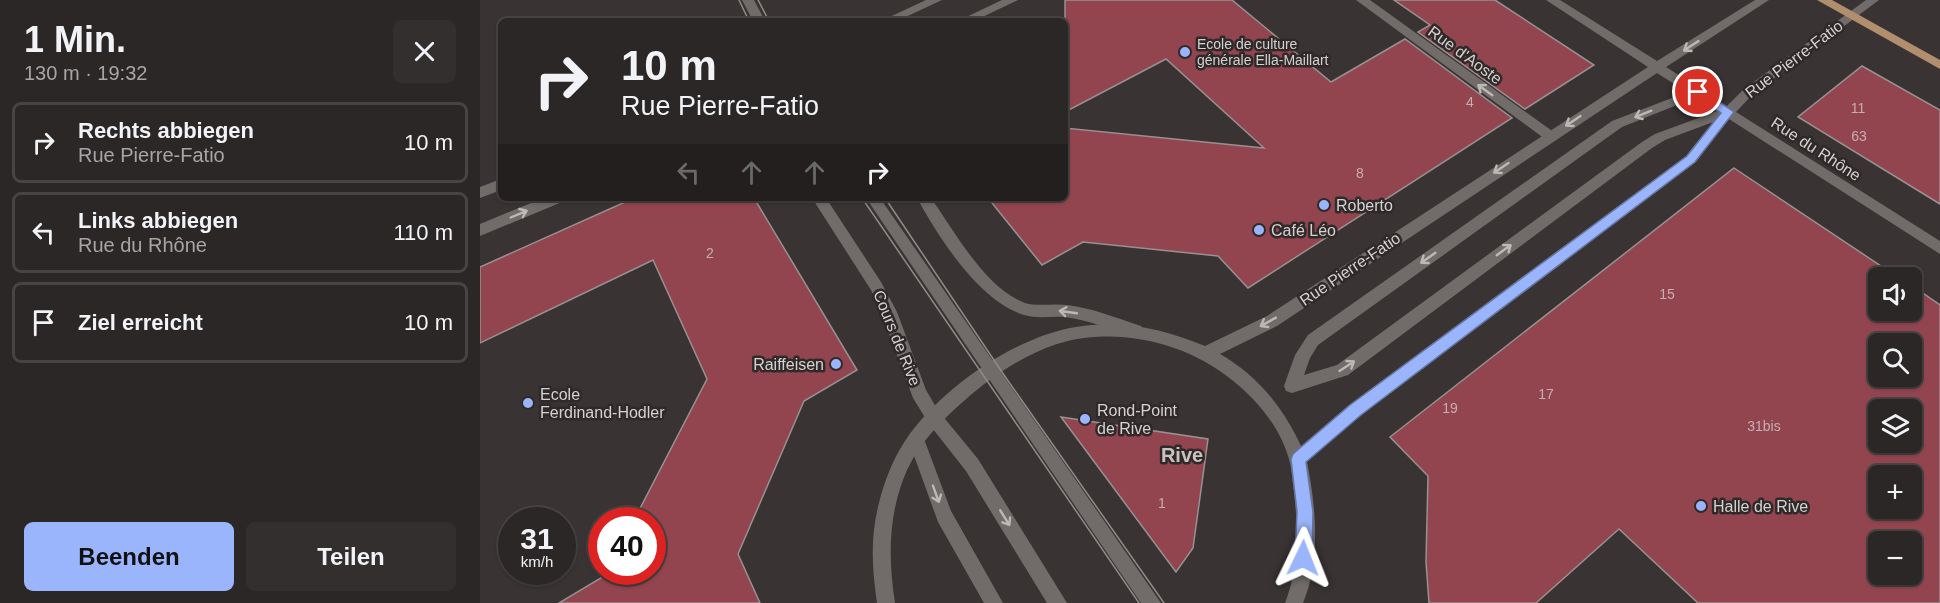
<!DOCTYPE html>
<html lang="de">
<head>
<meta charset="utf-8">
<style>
	body { margin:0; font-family:Arial,sans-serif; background:#332f2e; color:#f1f3f6; height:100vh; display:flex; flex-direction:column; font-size:22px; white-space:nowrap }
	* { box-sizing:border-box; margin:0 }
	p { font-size:20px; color:#a6a5a7 }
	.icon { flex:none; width:33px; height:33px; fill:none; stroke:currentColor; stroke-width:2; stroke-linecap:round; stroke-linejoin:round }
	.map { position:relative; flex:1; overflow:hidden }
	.details { display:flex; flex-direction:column; background:#2b2726; width:480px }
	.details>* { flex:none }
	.top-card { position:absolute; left:18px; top:18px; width:570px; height:183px; border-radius:9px; box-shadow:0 2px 4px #0004,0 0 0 2px #474443; background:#2b2726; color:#f1f3f6; overflow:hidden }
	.buttons { position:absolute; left:1388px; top:267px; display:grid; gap:12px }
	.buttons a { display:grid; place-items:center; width:54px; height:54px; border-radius:9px; background:#2b2726; box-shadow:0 2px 4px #0004,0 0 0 2px #474443; font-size:30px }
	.speed { position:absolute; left:18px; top:507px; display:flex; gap:12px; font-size:30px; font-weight:700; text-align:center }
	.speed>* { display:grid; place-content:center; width:78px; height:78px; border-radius:50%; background:#2b2726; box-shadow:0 2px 4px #0004,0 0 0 2px #474443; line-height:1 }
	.speed small { font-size:15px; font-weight:400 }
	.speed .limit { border:9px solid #d22; background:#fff; color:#111 }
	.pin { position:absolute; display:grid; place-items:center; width:51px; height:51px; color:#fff; margin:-26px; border:3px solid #fff; border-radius:50%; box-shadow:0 2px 6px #0007 }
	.me { position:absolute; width:66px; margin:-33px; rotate:2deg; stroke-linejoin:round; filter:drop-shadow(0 0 4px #0008) }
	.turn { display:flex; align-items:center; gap:21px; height:126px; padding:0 24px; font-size:27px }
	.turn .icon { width:78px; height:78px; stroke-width:2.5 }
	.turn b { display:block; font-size:42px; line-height:51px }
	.lanes { display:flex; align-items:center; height:57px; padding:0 24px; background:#0003; justify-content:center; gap:30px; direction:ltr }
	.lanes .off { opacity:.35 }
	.round { display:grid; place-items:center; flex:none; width:63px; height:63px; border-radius:9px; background:#332f2e }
	.head { display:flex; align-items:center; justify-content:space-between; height:102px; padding:0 24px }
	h1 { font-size:36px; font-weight:600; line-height:45px }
	.cta { display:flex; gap:12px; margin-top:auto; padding:12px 24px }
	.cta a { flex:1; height:69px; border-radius:9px; background:#9bb5fd; color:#111; font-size:24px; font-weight:600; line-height:69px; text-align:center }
	.cta a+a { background:#332f2e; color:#f1f3f6 }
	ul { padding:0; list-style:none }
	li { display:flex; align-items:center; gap:18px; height:81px; margin:0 12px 9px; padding:0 12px; border:3px solid #474443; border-radius:9px }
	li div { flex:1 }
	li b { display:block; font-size:22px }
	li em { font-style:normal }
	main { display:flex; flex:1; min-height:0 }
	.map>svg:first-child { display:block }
</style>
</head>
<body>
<main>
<section class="details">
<div class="head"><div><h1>1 Min.</h1><p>130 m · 19:32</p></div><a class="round"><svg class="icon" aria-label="close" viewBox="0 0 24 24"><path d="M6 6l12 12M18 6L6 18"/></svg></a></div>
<ul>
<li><svg class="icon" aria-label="right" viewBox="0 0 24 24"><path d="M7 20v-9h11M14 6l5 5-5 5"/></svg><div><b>Rechts abbiegen</b><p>Rue Pierre-Fatio</p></div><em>10 m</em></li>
<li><svg class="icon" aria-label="left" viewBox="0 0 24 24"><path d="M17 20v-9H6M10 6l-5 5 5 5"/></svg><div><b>Links abbiegen</b><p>Rue du Rhône</p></div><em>110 m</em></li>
<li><svg class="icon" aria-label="arrive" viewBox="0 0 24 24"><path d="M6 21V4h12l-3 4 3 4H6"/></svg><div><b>Ziel erreicht</b></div><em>10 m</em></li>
</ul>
<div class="cta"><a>Beenden</a><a>Teilen</a></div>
</section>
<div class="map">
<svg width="1460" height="603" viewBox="0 0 1460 603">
	<rect width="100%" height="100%" fill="#393433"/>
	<path fill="#93454f" stroke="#979191" stroke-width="1.5" fill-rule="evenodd" d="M 585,0 L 752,0 L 851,82 L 925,39 L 1032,118 L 768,288 L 738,256 L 603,242 L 562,265 L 508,198 L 585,198 L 585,128 L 784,148 L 686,59 L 585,112 Z
		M 914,0 L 1015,0 L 1114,65 L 1045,109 L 938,32 L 950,25 Z
		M 1382,66 L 1460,110 L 1460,204 L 1318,117 Z
		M 1254,168 L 1419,278 L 1398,278 L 1398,310 L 1431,310 L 1431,285 L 1460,305 L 1460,603 L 1218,603 L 1139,529 L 1056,603 L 949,603 L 946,562 L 948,476 L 910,437 ZM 1398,344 L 1431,344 L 1431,376 L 1398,376 ZM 1398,410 L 1431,410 L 1431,442 L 1398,442 ZM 1398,476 L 1431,476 L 1431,508 L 1398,508 ZM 1398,542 L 1431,542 L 1431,574 L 1398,574 Z
		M 154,198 L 274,198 L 377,370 L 324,401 L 258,554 L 280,603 L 79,603 L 126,575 L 128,572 L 172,572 L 172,520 L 154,520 L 227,379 L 173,260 L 0,343 L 0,267 Z
		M 581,417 L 728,439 L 713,548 L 696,572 Z"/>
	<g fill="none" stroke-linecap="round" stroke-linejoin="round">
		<path fill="#716c6a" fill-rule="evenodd" d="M 1218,88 L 1222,89 L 1224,92 L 1222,95 L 1142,127 L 838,345 L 830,358 L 824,375 L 857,365 L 1162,142 L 1175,134 L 1248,107 L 1252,109 L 1254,112 L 1252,115 L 1185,140 L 1172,148 L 868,375 L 812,393 L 806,391 L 804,386 L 815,355 L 828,335 L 1132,121 Z
			M 386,198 L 400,198 L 681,603 L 661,603 Z
			M 455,411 L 461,414 L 498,459 L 587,603 L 567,603 L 486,471 L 449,424 L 447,419 L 449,414 Z
			M 436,431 L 442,434 L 444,439 L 471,511 L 523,603 L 504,603 L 458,522 L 428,439 L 430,434 Z"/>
		<path fill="#716c6a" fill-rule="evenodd" d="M 262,0 L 274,0 L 285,21 L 273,21 Z
			M 876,0 L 890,0 L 1075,133 L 1076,136 L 1075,139 L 1065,139 Z
			M 332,198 L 346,198 L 401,282 L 417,312 L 446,390 L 463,419 L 461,424 L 455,427 L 449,424 L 433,398 L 401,312 L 391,290 Z
			M 437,198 L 451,198 C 475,232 505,288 545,303 C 558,307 573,303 587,305 C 612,308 637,318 661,326 L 664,331 L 661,336 L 656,338 C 633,330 609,320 585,317 C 571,316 557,319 544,315 C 499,301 459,238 437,198 Z"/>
		<path fill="#716c6a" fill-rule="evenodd" d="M 446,0 L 462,0 L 417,21 L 401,21 Z
			M 522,0 L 538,0 L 494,21 L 478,21 Z
			M 1066,0 L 1080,0 L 1177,61 L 1275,0 L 1289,0 L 1186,67 L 1247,106 L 1264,89 L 1386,0 L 1399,0 L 1272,95 L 1256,112 L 1460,241 L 1460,254 L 1249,119 L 1216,162 L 881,415 L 827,462 C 836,506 841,561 823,603 L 805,603 C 819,568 818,528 814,491 C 812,479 812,467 808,456 C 799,426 776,399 752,380 C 705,342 636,326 577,344 C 543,355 511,377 485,400 C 462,420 440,442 427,470 C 408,513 408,558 415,603 L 397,603 C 392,569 390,537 399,503 C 404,482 413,459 425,441 C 460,389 534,337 596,327 C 641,319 684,329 725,346 L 787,316 L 1168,67 ZM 1177,73 L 1240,113 L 1206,156 L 869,405 L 821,446 C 803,407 777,375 740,354 L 797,326 Z
			M 21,179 L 21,190 L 0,198 L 0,187 Z
			M 63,198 L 84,198 L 82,202 L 0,236 L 0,224 Z"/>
		<path fill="#b18f6e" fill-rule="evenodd" d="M 1337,0 L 1352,0 L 1460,60 L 1460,69 Z"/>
		<path stroke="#8f8b8a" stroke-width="1.5" d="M 259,0 L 269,21
			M 278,0 L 289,21
			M 382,198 L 659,603
			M 405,198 L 524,375 L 684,603"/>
	</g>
	<defs><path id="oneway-shaft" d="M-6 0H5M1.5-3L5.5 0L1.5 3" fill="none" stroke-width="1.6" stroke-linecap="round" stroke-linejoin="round" transform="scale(1.5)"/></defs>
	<g stroke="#bcb8b6">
		<use href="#oneway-shaft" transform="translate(1211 46) rotate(147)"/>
		<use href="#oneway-shaft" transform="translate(1005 90) rotate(-144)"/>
		<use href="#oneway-shaft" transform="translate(1163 114) rotate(158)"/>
		<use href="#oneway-shaft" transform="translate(1093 121) rotate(146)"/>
		<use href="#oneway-shaft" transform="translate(1021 168) rotate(146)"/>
		<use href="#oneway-shaft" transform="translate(39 214) rotate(-23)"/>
		<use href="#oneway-shaft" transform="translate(1024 250) rotate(-36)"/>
		<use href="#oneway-shaft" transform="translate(948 258) rotate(145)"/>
		<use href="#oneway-shaft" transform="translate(588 312) rotate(-172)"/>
		<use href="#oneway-shaft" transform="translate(788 322) rotate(151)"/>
		<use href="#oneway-shaft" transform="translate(867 366) rotate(-33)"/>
		<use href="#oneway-shaft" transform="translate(456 494) rotate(70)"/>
		<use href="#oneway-shaft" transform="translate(525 518) rotate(58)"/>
	</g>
	<path fill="#9bb5fd" stroke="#6576a4" stroke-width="1.5" d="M 1218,88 L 1254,112 L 1215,162 L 881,415 L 826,462 L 833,512 L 832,558 L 829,564 L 823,567 L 818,564 L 815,558 L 817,512 L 811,459 L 813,454 L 870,405 L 1207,156 L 1241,113 L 1214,95 L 1212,92 Z"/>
	<g fill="#9bb5fd" stroke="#2f2a29" stroke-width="2">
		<circle cx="705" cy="52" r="6"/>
		<circle cx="844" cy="205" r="6"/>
		<circle cx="779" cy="230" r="6"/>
		<circle cx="356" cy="364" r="6"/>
		<circle cx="48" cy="403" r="6"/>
		<circle cx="605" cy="419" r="6"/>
		<circle cx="1221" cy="506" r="6"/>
	</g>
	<g text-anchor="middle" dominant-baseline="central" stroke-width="5" stroke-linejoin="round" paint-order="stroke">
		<g font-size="14" fill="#d5d1d0" stroke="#2f2a29" text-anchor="start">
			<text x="717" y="44">Ecole de culture<tspan x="717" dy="16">générale Ella-Maillart</tspan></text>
		</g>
		<g font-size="14" fill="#c4aeb0">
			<text x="990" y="102">4</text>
			<text x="1378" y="108">11</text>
			<text x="1379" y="136">63</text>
			<text x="880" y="173">8</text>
			<text x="230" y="253">2</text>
			<text x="1187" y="294">15</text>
			<text x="1066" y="394">17</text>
			<text x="970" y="408">19</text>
			<text x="1284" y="426">31bis</text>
			<text x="682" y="503">1</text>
		</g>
		<g font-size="16" fill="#d5d1d0" stroke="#2f2a29">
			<text transform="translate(985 55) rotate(36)">Rue d'Aoste</text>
			<text transform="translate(1314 59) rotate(-37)">Rue Pierre-Fatio</text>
			<text transform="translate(1336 149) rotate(33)">Rue du Rhône</text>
			<text transform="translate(870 269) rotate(-34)">Rue Pierre-Fatio</text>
			<text transform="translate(417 338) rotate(68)">Cours de Rive</text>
		</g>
		<g font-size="16" fill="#d5d1d0" stroke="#2f2a29" text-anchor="start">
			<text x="856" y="205">Roberto</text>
			<text x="791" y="230">Café Léo</text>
			<text x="344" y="364" text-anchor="end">Raiffeisen</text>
			<text x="60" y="394">Ecole<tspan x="60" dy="18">Ferdinand-Hodler</tspan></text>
			<text x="617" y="410">Rond-Point<tspan x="617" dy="18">de Rive</tspan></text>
			<text x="1233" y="506">Halle de Rive</text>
		</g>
		<g font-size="20" font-weight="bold" fill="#c8c2c0" stroke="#2f2a29">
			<text x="702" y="455">Rive</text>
		</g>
	</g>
</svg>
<div class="buttons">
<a><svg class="icon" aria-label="sound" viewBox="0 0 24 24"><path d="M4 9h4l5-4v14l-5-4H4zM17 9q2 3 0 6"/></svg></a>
<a><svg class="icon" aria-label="search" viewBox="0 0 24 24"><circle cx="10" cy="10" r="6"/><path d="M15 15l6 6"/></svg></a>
<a><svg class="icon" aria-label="layers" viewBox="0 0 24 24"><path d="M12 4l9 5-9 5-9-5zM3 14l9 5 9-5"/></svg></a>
<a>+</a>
<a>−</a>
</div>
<div class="speed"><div>31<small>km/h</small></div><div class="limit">40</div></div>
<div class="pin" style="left:1218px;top:92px;background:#d93025"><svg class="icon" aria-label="arrive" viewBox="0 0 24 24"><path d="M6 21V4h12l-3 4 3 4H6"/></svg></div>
<svg class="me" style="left:823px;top:558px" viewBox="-20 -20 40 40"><path d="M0-17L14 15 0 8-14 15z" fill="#9bb5fd" stroke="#fff" stroke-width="4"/></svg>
<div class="top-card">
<div class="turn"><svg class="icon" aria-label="right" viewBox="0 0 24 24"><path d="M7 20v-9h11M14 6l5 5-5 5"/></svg><div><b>10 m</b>Rue Pierre-Fatio</div></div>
<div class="lanes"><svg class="icon off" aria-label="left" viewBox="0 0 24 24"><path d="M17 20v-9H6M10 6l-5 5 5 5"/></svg><svg class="icon off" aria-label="ahead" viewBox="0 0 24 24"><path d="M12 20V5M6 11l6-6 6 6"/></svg><svg class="icon off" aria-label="ahead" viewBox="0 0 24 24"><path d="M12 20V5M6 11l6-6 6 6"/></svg><svg class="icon" aria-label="right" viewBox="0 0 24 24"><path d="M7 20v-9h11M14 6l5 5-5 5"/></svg></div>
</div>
</div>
</main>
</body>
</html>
